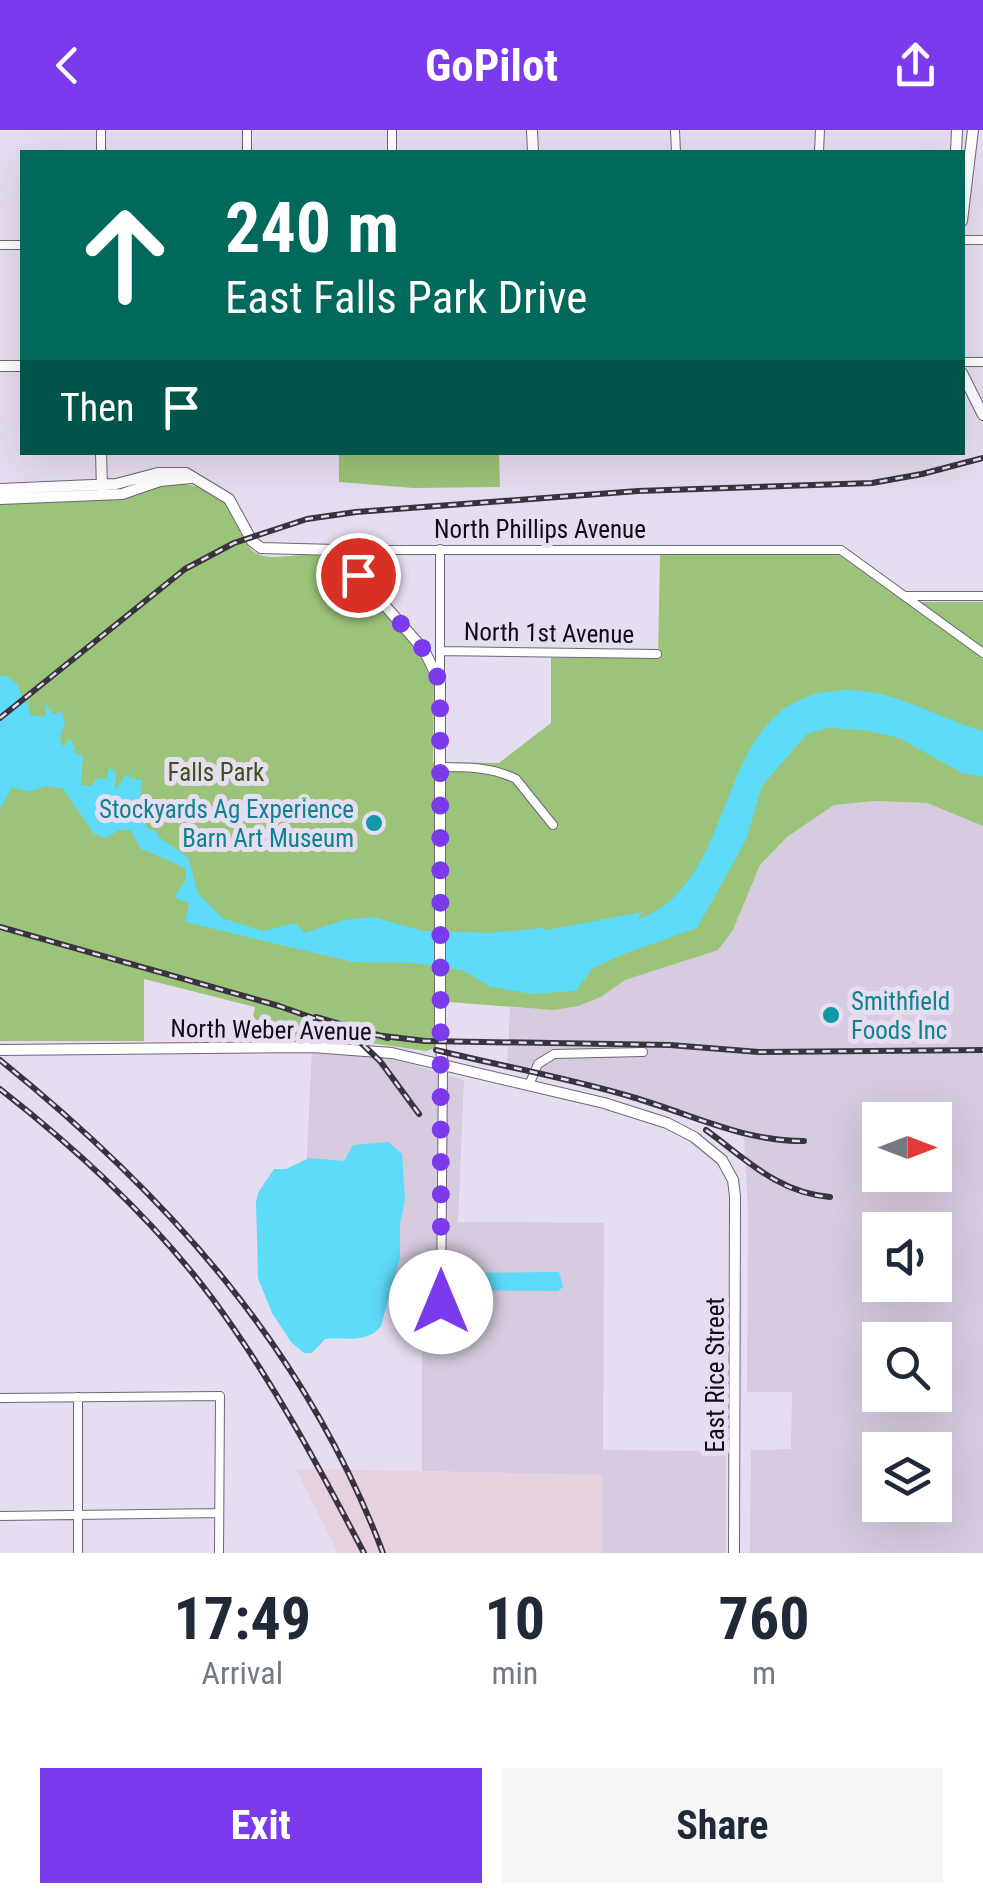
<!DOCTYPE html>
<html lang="en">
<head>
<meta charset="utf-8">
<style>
	body { margin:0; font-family:"Roboto Condensed",sans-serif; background:#f6f6f7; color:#1f2937; height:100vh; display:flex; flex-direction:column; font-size:38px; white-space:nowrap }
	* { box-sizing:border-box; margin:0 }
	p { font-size:32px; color:#747a83 }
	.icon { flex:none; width:55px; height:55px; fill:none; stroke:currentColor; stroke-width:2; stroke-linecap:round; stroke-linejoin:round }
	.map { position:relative; height:1423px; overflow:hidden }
	.panel { display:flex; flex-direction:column; background:#fff; flex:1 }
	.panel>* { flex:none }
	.top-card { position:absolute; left:20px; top:20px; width:945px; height:305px; border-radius:0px; box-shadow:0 10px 40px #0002; background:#00695c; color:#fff; overflow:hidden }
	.needle { width:65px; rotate:90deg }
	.tools { position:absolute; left:862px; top:972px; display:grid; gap:20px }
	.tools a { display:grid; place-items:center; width:90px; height:90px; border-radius:0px; background:#fff; box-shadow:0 10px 40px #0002; font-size:50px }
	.pin { position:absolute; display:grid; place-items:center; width:85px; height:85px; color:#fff; margin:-42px; border:5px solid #fff; border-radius:50%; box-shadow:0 2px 10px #0007 }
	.me { position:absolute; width:110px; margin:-55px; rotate:0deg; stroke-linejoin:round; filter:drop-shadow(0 0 8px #0008) }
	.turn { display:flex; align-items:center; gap:35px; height:210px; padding:0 40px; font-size:45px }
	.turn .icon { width:130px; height:130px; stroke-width:2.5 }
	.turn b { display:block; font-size:70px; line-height:85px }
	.then { display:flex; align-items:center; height:95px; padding:0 40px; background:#0003; gap:20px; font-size:38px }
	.eta { display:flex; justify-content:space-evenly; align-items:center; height:170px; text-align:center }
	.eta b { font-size:60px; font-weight:700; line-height:70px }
	.action { display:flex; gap:20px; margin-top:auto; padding:20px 40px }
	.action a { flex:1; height:115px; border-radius:0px; background:#7c3aed; color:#fff; font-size:40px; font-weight:700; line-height:115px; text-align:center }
	.action a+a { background:#f6f6f7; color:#1f2937 }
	header { display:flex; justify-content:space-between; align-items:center; height:130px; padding:0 40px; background:#7c3aed; color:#fff; font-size:45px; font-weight:700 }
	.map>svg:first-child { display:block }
</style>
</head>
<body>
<header><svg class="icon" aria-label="back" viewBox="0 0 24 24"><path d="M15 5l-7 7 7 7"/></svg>GoPilot<svg class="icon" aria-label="share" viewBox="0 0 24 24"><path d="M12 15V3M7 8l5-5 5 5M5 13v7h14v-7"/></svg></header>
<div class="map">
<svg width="983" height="1423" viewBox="0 0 983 1423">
	<rect width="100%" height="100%" fill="#e7ddf0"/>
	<path fill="#e6d1df" d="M 296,1339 L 603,1345 L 603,1423 L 338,1423 Z"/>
	<path fill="#d6cbdf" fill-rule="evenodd" d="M 875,671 L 927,673 L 983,696 L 983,1423 L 750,1423 L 751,1320 L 791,1319 L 792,1262 L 747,1262 L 748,1082 L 744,1004 L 698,992 L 630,966 L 507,937 L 510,877 L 554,880 L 601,867 L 625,850 L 652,841 L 733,800 L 760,735 L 787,707 L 834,675 ZM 880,990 L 935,990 L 935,1045 L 880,1045 ZM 880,1100 L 935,1100 L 935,1155 L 880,1155 ZM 880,1210 L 935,1210 L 935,1265 L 880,1265 ZM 880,1320 L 935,1320 L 935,1375 L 880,1375 Z
		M 312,920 L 382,926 L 464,950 L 458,1092 L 604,1093 L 603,1320 L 726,1321 L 726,1423 L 603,1423 L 602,1345 L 422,1341 L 422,1142 L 392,1142 L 304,1086 Z"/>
	<path fill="#9bc379" d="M 339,323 L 499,323 L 500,357 L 414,358 L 339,352 Z
		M 177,353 C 204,355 227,368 239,393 C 243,402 245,415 253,421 C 270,434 302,421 322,426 C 347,432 406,508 426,530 L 434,549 L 433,632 L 499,633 L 551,593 L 551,528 L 658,528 L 660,423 L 839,425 L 907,472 L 983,472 L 983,696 L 927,673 L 875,671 L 834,675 L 787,707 L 760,735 L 733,800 L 718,820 L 625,850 L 601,867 L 578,876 L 554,880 L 436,871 L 435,918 L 426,921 L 364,912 L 248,910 L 255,877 L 144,849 L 144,911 L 0,911 L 0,372 Z"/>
	<path fill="#5edbf9" d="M 5,545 L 17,554 L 22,567 L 27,569 L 30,585 L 46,587 L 46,573 L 48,579 L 52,578 L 52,584 L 62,582 L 65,592 L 60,607 L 62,615 L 64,617 L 68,610 L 71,610 L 75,619 L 72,622 L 75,623 L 77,617 L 76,624 L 83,625 L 81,655 L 92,656 L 96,649 L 107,648 L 109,638 L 116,642 L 115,661 L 124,647 L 128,645 L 133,650 L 132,634 L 134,648 L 143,651 L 137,680 L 144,685 L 147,698 L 157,702 L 158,717 L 183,729 L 188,727 L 198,763 L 222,788 L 263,801 L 295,793 L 305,803 L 344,790 L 373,787 L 423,801 L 489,803 L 542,798 L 547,800 L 642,782 L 637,790 C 748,750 706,565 844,560 C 895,559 937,588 983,601 L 983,647 L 962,643 L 899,608 L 864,600 L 828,598 L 807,604 L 762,656 L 746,710 L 697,798 L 621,825 L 592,839 L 576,861 L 532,864 L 490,857 L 462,840 L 413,833 L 353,832 L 185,792 L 189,773 L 175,768 C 178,757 191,751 184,737 L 141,719 L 130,700 L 119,700 L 106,708 L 94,704 L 63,659 L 47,656 L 28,662 L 12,657 L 0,679 L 0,546 Z
		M 389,1012 L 402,1024 L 405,1070 L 400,1093 L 400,1128 L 381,1196 C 368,1214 345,1207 325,1209 L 312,1223 L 304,1223 L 291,1212 L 272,1183 L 258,1148 L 256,1071 L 259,1061 L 274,1039 L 286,1039 L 309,1028 L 344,1031 L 353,1015 Z
		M 559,1142 L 563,1157 L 558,1161 L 459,1160 L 453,1146 L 460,1143 Z"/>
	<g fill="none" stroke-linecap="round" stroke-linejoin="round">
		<path stroke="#5edbf9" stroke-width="12" d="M 141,702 L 183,731"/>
		<g stroke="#6e6575" stroke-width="10">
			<path id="street" d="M 101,0 L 101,22
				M 247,0 L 247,22
				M 392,0 L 392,22
				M 675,0 L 676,22
				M 819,22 L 820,0
				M 962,110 L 983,110
				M 0,115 L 22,115
				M 962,232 L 983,232
				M 336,420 L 841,420 L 983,523
				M 907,466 L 983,466
				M 440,521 L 657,524
				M 440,549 L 440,419
				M 440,637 C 467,637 492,637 516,649 L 553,695
				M 529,955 L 538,934 L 554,924 L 643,922
				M 441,1172 L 443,935
				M 0,1268 L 220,1266 L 219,1423
				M 0,1386 L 219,1383
				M 78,1423 L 78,1267"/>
		</g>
		<g stroke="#6e6575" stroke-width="12">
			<path id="secondary" d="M 532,0 L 533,22
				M 956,22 L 957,0
				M 962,91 L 973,0
				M 0,236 L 22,236
				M 962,243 L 983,285
				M 101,322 L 102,359
				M 0,359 L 116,354 L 158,343 L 186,343 L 229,369 L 252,411 L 261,418 L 336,420 L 424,520 L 440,553 L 440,911 L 443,935
				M 0,369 L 122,364 L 160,351 L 191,348
				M 0,920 L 312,917 L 392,923 L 604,973 L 667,993 L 694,1007 L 722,1030 L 733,1050 L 735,1066 L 734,1423"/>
		</g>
		<use href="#street" stroke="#fff" stroke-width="8"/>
		<use href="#secondary" stroke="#fff" stroke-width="10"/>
		<g stroke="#38333d" stroke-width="6">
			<path id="rail" d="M 0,588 L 185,439 L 234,413 L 307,389 L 356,382 L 638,361 L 872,353 L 922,344 L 983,328
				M 0,797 L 279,876 L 336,896 L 358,910 L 380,931 L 419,984
				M 316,887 L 388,908
				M 375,905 L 425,911 L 670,915 L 759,922 L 983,920
				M 436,920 C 501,936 568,948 632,967 C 691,984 741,1011 804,1011
				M 0,930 C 167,1065 306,1219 383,1423
				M 0,959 C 78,1020 152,1088 212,1168 C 271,1248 318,1335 364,1423
				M 706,1000 C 746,1029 778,1063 830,1067"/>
		</g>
		<use href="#rail" stroke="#e7ddf0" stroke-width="2.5" stroke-dasharray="8" stroke-linecap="butt"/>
	</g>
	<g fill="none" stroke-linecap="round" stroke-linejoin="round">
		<path stroke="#7c3aed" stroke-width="18" stroke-dasharray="0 32.4" d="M 358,445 L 424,520 L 440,552 L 441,1172"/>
	</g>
	<g fill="#0f9aa8" stroke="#e7ddf0" stroke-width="4">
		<circle cx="374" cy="693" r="10"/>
		<circle cx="831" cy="885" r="10"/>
	</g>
	<g text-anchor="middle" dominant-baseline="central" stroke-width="10" stroke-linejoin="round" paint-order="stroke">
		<g font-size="25" fill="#110d14" stroke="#e7ddf0">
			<text x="540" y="399">North Phillips Avenue</text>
			<text transform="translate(549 503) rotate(1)">North 1st Avenue</text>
			<text transform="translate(271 900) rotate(1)">North Weber Avenue</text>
			<text transform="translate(715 1245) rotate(-90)">East Rice Street</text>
		</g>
		<g font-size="25" fill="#37521a" stroke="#e7ddf0">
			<text x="216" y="642">Falls Park</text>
		</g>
		<g font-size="25" fill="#0d838f" stroke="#e7ddf0" text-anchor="end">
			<text x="354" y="679">Stockyards Ag Experience<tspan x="354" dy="29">Barn Art Museum</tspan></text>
			<text x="851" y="871" text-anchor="start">Smithfield<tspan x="851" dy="29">Foods Inc</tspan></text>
		</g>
	</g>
</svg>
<div class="tools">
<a><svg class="needle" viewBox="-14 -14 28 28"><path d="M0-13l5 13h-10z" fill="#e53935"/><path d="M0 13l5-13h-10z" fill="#747a83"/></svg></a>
<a><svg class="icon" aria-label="sound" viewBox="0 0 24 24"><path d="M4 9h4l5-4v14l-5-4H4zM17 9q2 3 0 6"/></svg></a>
<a><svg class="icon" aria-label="search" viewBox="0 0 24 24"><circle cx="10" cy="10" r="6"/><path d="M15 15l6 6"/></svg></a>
<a><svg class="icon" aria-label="layers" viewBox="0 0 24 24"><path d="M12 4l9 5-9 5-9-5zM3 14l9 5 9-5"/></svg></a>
</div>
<div class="pin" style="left:358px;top:445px;background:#d93025"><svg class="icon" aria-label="arrive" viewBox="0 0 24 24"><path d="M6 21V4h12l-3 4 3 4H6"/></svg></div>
<svg class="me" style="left:441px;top:1172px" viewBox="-20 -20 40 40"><circle r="19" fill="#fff"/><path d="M0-13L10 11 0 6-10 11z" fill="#7c3aed"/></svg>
<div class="top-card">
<div class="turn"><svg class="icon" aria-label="ahead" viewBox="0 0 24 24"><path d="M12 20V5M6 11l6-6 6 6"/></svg><div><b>240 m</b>East Falls Park Drive</div></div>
<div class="then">Then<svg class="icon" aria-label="arrive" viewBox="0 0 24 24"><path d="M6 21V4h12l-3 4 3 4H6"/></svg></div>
</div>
</div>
<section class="panel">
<div class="eta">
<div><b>17:49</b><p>Arrival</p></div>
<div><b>10</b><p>min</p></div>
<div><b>760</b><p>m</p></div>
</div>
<div class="action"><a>Exit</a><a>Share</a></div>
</section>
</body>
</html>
